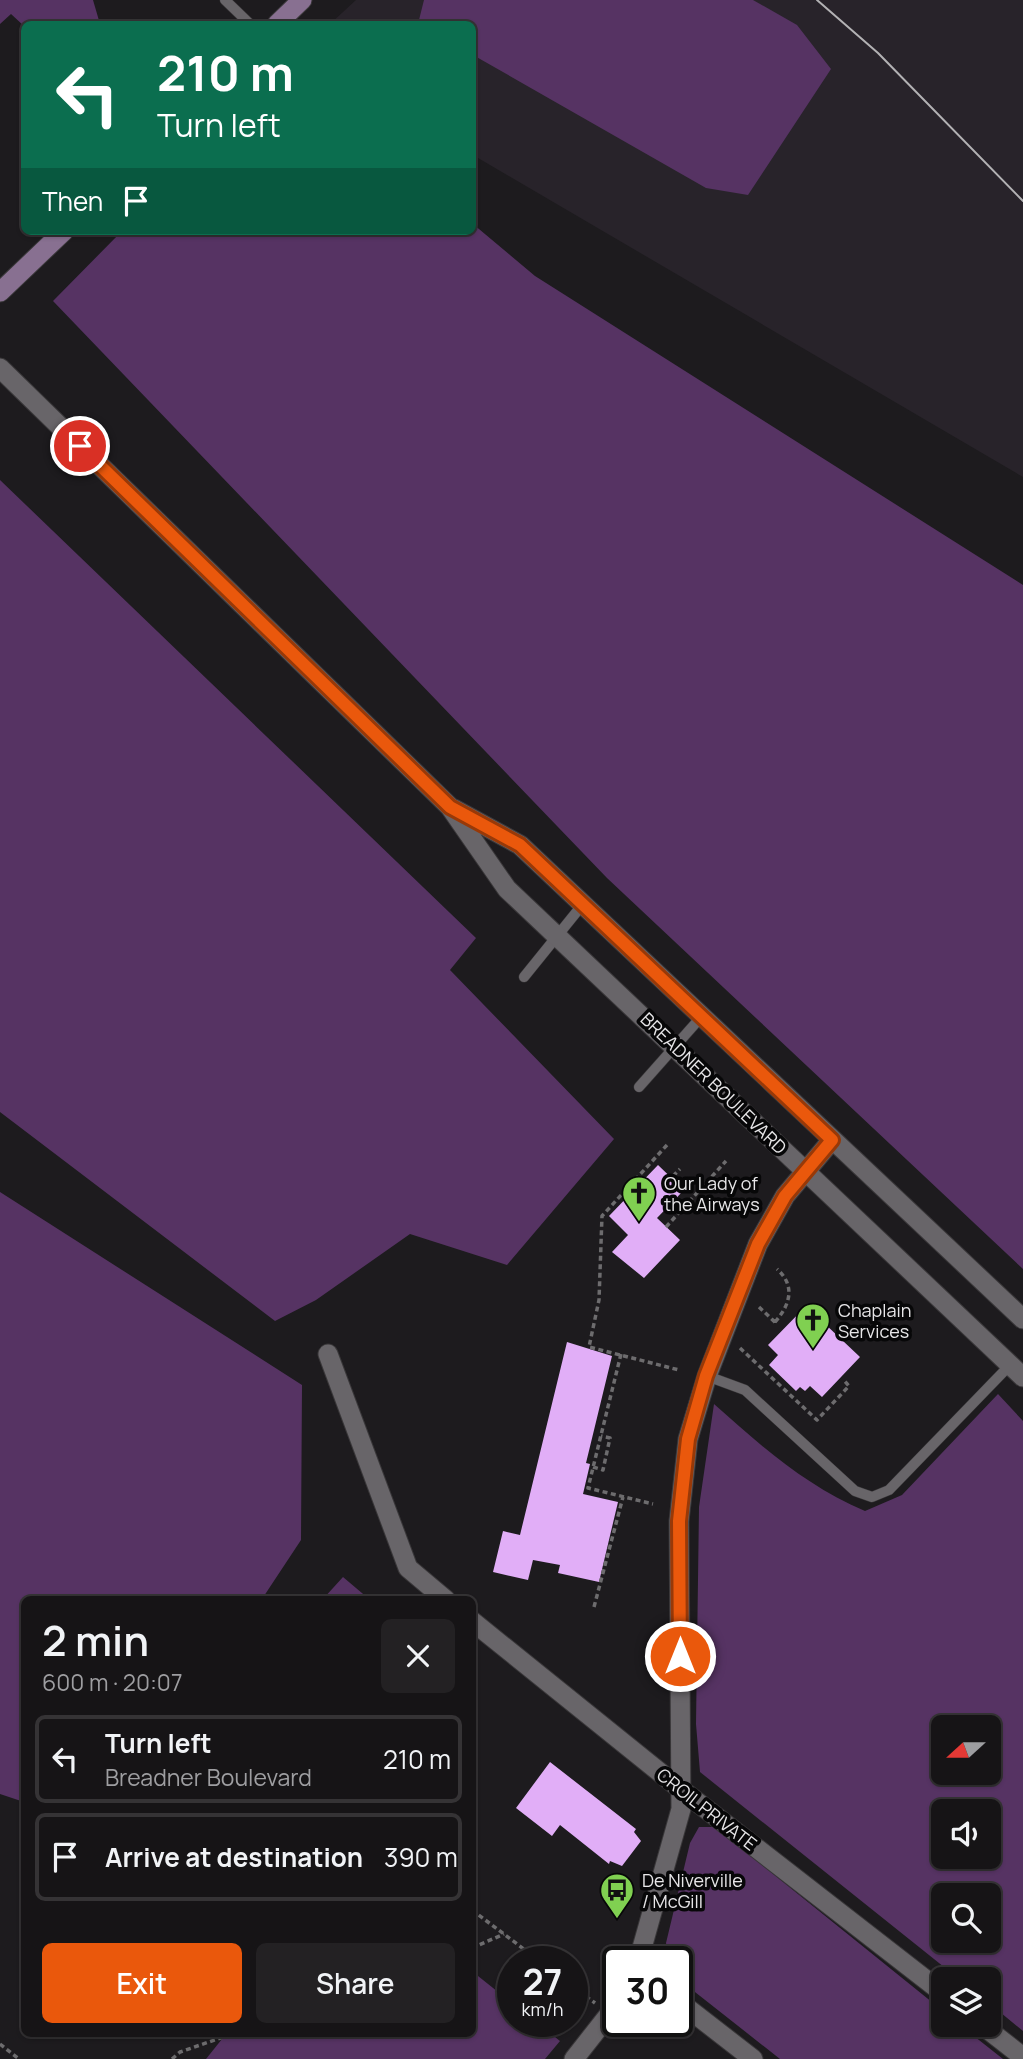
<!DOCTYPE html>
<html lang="en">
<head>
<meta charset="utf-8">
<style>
	body { margin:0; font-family:Manrope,sans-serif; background:#232123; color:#f1f3f6; height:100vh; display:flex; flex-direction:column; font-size:26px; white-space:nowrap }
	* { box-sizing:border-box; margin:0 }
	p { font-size:23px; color:#9e9ea1 }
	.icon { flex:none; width:38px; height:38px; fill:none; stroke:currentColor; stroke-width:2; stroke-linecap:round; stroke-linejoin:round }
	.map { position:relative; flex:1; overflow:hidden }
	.panel { position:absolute; left:21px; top:1596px; width:455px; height:441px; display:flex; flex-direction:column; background:#161416; border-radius:10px; box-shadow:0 2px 5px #0004,0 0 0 2px #353335 }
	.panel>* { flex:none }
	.banner { position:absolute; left:21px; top:21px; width:455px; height:214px; border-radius:10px; box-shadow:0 2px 5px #0004,0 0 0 2px #353335; background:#0b6e4f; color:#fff; overflow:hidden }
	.needle { width:46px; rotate:249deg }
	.fabs { position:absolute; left:931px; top:1715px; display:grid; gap:14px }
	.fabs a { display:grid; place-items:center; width:70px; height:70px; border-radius:10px; background:#161416; box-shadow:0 2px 5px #0004,0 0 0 2px #353335; font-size:35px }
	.speed { position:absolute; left:497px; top:1946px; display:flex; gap:14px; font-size:35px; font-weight:700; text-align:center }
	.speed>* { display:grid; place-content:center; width:91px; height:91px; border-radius:50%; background:#161416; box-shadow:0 2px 5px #0004,0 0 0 2px #353335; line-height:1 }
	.speed small { font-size:18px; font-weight:400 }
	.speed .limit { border:4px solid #111; border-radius:10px; background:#fff; color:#111 }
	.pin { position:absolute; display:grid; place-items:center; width:60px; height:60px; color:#fff; margin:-30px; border:4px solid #fff; border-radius:50%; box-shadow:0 2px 7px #0007 }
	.me { position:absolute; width:77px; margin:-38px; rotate:0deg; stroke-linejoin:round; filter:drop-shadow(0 0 5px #0008) }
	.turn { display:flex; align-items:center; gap:24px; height:147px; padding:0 21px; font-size:32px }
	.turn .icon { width:91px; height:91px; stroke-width:2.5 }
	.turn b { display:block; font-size:49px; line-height:60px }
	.then { display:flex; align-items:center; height:66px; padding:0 21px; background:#0003; gap:14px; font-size:26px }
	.round { display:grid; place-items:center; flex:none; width:74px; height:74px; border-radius:10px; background:#232123 }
	.headline { display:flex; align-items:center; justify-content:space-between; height:119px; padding:0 21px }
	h1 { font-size:42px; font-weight:600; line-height:52px }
	.action { display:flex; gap:14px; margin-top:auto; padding:14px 21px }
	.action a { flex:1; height:80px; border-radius:10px; background:#ea580c; color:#fff; font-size:28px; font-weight:600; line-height:80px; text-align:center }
	.action a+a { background:#232123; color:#f1f3f6 }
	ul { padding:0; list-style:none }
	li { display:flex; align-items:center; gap:21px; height:88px; margin:0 14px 10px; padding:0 7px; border:4px solid #353335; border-radius:10px }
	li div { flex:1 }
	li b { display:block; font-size:26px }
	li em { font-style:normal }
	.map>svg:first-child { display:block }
</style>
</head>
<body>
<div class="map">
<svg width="1023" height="2059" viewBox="0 0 1023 2059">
	<rect width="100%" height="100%" fill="#1d1b1e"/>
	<path fill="#28232a" d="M 356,0 L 1023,0 L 1023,477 L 473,155 L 472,24 L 330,24 Z"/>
	<path fill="#563363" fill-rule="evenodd" d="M 0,0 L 93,0 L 100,24 L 24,26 L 11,14 L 0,24 Z
		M 424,0 L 753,0 L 797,25 L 831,69 L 748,195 L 706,188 L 473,55 L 472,24 L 418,24 Z
		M 473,224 L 535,276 L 1023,585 L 1023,1269 L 607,878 L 53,301 L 122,231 L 472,231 Z
		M 0,480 L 476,938 L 450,970 L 614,1139 L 507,1265 L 410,1234 L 316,1300 L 275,1321 L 0,1112 Z
		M 0,1192 L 302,1385 L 301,1540 L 262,1599 L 24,1600 L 24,1802 L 0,1794 Z
		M 998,1394 L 1023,1421 L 1023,2031 L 989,2003 L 989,1979 L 959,1979 L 700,1772 L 696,1724 L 699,1507 L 714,1404 C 761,1446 806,1486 865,1511 L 902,1495 ZM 943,1727 L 989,1727 L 989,1773 L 943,1773 ZM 943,1811 L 989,1811 L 989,1857 L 943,1857 ZM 943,1895 L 989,1895 L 989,1941 L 943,1941 Z
		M 343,1577 L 369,1599 L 323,1599 Z
		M 699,1827 L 715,1827 L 943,2011 L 943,2025 L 960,2025 L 1003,2059 L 780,2059 L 681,1981 L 677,1976 L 677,1962 L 669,1962 L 666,1943 L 690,1843 Z
		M 473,1972 L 513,2004 L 513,2021 L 535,2021 L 560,2041 L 545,2059 L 206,2059 L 226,2034 L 472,2034 Z"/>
	<path fill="#e1aef7" d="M 658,1165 L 684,1190 L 657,1218 L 680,1240 L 644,1278 L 612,1252 L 628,1235 L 609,1216 Z
		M 806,1306 L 860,1357 L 822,1397 L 810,1386 L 805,1391 L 800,1387 L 796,1391 L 769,1365 L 778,1355 L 768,1345 Z
		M 567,1342 L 612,1356 L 586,1463 L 590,1464 L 583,1494 L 618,1502 L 599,1582 L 558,1573 L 560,1565 L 533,1560 L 528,1580 L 493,1572 L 503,1531 L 520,1535 Z
		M 550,1762 L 636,1829 L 634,1832 L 641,1841 L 622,1866 L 610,1861 L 609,1864 L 560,1825 L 552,1836 L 516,1808 Z"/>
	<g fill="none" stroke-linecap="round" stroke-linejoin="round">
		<g stroke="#393739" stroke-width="11">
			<path id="service" d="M 225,0 L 250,24
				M 524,977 L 583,904
				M 639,1087 L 702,1016
				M 707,1376 L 745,1390 L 855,1491 L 872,1497 L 889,1490 L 1010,1365"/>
		</g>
		<g stroke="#393739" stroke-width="21">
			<path id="minor" d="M 0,368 L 450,807 L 507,889 L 1023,1377
				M 454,809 L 520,845 L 1023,1319
				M 328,1354 L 408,1568 L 446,1600
				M 472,1621 L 683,1791 L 943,1993
				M 638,1962 L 681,1809 L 679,1521 L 688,1439 L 707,1376 L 758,1244 L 785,1196 L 832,1140
				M 677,2000 L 753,2059
				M 982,2025 L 1023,2057
				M 574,2059 L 618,2003"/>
		</g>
		<g stroke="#393739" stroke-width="21">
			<path id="secondary" d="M 277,24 L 302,0
				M 0,292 L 64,231"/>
		</g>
		<path stroke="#6d6c6e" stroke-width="3.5" stroke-dasharray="5 3.5" stroke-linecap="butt" d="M 667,1145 L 602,1216 L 599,1300 L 589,1347 L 679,1370
			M 673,1176 L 680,1169
			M 666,1227 L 726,1161
			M 759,1307 L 777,1324
			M 775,1322 C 790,1305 796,1286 777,1269
			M 740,1348 L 817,1420 L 849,1386 L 843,1379
			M 621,1354 L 588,1488 L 653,1504
			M 593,1467 L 603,1470 L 610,1438 L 601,1436
			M 594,1607 L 623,1497
			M 472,1910 L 541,1962
			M 472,1948 L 504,1934
			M 572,1986 L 595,2003
			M 0,2044 L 19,2059
			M 172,2059 L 180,2052 L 232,2034"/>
		<use href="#service" stroke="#686569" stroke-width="10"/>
		<use href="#minor" stroke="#686569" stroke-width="19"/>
		<use href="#secondary" stroke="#887091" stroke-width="19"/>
		<path stroke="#b3b2b4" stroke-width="2" d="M 817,0 L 878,53 L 1023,201"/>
	</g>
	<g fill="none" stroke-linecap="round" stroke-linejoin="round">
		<g stroke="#983908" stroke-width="18">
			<path id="route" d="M 80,446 L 450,807 L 520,845 L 832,1140 L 785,1196 L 758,1244 L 706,1376 L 688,1439 L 679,1521 L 680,1656"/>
		</g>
		<use href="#route" stroke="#ea580c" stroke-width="12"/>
	</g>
	<defs>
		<g id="church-pin" transform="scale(1.75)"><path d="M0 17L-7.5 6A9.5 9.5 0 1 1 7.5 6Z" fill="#80d051" stroke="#070708"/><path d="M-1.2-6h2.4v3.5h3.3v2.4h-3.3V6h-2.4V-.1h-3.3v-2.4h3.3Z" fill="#111"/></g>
		<g id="bus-pin" transform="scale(1.75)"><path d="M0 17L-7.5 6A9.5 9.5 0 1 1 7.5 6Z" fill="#80d051" stroke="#070708"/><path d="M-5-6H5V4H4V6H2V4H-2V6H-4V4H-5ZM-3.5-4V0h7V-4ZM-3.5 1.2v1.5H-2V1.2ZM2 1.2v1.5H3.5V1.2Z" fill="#111"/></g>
	</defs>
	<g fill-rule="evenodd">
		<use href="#church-pin" x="639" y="1193"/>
		<use href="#church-pin" x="813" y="1320"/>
		<use href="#bus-pin" x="617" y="1890"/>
	</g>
	<g text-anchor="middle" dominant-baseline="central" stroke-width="7" stroke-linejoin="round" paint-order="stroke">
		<g font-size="18" fill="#e7e6e8" stroke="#070708">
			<text transform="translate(714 1083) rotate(44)">BREADNER BOULEVARD</text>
			<text transform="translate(707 1809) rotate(38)">CROIL PRIVATE</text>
		</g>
		<g font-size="18" fill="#e7e6e8" stroke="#070708" text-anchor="start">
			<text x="664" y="1183">Our Lady of<tspan x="664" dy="21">the Airways</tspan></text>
			<text x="838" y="1310">Chaplain<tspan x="838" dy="21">Services</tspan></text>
			<text x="642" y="1880">De Niverville<tspan x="642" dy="21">/ McGill</tspan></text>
		</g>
	</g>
</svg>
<div class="fabs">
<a><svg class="needle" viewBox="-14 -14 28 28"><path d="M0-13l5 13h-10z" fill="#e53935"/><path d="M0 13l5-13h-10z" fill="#9e9ea1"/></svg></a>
<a><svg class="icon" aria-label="sound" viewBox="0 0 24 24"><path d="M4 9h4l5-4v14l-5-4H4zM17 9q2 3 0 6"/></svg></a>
<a><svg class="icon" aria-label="search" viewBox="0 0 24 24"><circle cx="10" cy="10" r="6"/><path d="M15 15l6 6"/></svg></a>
<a><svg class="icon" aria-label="layers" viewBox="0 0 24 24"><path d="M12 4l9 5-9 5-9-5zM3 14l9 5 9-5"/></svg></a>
</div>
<div class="speed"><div>27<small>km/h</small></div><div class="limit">30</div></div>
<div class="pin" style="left:80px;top:446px;background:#d93025"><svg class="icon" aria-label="arrive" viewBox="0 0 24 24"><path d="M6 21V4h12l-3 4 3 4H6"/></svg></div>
<svg class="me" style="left:680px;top:1656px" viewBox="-20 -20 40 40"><circle r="17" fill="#ea580c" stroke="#fff" stroke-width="3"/><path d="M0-11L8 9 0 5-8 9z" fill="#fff"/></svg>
<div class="banner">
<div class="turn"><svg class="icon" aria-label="left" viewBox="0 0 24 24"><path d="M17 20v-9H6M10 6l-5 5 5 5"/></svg><div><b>210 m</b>Turn left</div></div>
<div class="then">Then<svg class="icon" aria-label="arrive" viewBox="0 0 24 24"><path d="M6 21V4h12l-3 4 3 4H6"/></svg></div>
</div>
<section class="panel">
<div class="headline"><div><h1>2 min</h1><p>600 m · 20:07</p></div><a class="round"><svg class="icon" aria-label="close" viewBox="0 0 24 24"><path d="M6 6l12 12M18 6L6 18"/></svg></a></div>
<ul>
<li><svg class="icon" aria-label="left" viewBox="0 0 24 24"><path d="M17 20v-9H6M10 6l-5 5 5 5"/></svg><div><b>Turn left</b><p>Breadner Boulevard</p></div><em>210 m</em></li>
<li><svg class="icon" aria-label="arrive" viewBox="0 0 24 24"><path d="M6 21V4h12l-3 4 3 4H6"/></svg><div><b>Arrive at destination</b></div><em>390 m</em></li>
</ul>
<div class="action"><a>Exit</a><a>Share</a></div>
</section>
</div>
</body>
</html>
